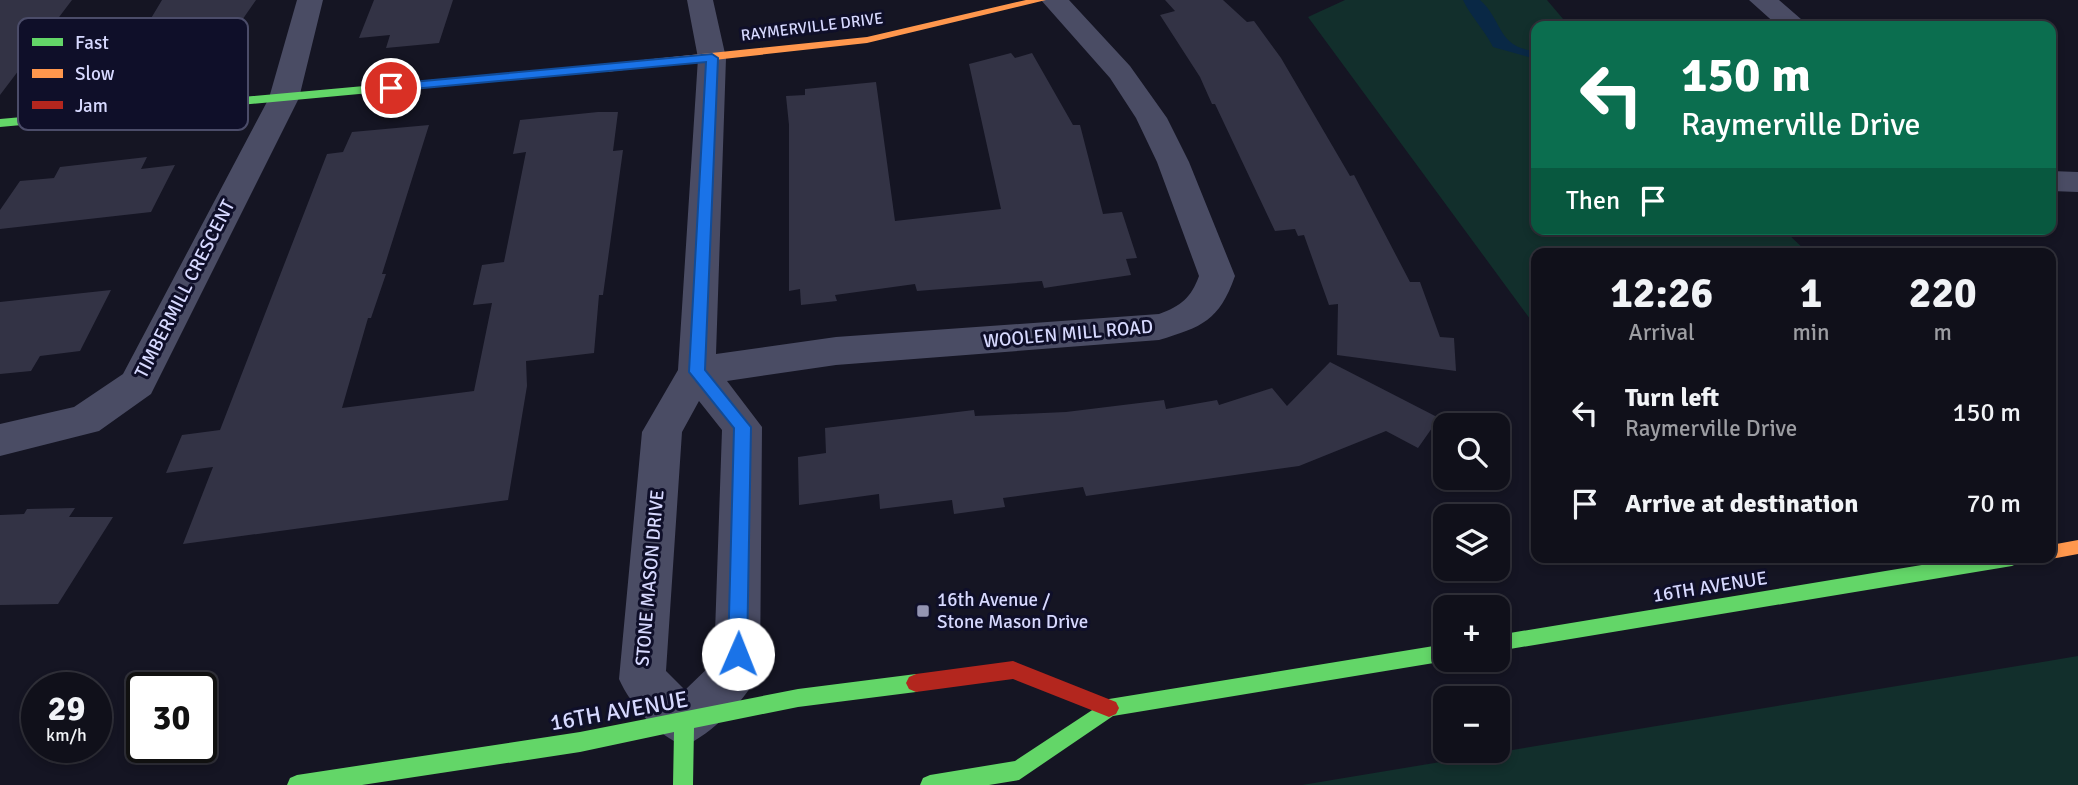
<!DOCTYPE html>
<html lang="en">
<head>
<meta charset="utf-8">
<style>
	body { margin:0; font-family:Signika,sans-serif; background:#1e1e27; color:#f1f3f6; height:100vh; display:flex; flex-direction:column; font-size:26px; white-space:nowrap }
	* { box-sizing:border-box; margin:0 }
	p { font-size:23px; color:#9c9da2 }
	.icon { flex:none; width:38px; height:38px; fill:none; stroke:currentColor; stroke-width:2; stroke-linecap:round; stroke-linejoin:round }
	.map { position:relative; flex:1; overflow:hidden }
	.panel { position:absolute; left:1531px; top:248px; width:525px; height:315px; display:flex; flex-direction:column; background:#10101a; border-radius:14px; box-shadow:0 4px 10px #0003,0 0 0 2px #303039 }
	.panel>* { flex:none }
	.hud { position:absolute; left:1531px; top:21px; width:525px; height:214px; border-radius:14px; box-shadow:0 4px 10px #0003,0 0 0 2px #303039; background:#0b6e4f; color:#fff; overflow:hidden }
	.buttons { position:absolute; left:1433px; top:413px; display:grid; gap:14px }
	.buttons a { display:grid; place-items:center; width:77px; height:77px; border-radius:14px; background:#10101a; box-shadow:0 4px 10px #0003,0 0 0 2px #303039; font-size:35px }
	.speed { position:absolute; left:21px; top:672px; display:flex; gap:14px; font-size:35px; font-weight:700; text-align:center }
	.speed>* { display:grid; place-content:center; width:91px; height:91px; border-radius:50%; background:#10101a; box-shadow:0 4px 10px #0003,0 0 0 2px #303039; line-height:1 }
	.speed small { font-size:18px; font-weight:400 }
	.speed .limit { border:4px solid #111; border-radius:10px; background:#fff; color:#111 }
	.pin { position:absolute; display:grid; place-items:center; width:60px; height:60px; color:#fff; margin:-30px; border:4px solid #fff; border-radius:50%; box-shadow:0 2px 7px #0007 }
	.me { position:absolute; width:77px; margin:-38px; rotate:1deg; stroke-linejoin:round; filter:drop-shadow(0 0 5px #0008) }
	.turn { display:flex; align-items:center; gap:24px; height:147px; padding:0 35px; font-size:32px }
	.turn .icon { width:91px; height:91px; stroke-width:2.5 }
	.turn b { display:block; font-size:49px; line-height:60px }
	.then { display:flex; align-items:center; height:66px; padding:0 35px; background:#0003; gap:14px; font-size:26px }
	.eta { display:flex; justify-content:space-evenly; align-items:center; height:119px; text-align:center }
	.eta b { font-size:42px; font-weight:700; line-height:49px }
	ul { padding:0; list-style:none }
	li { display:flex; align-items:center; gap:21px; height:91px; padding:0 35px }
	li div { flex:1 }
	li b { display:block; font-size:26px }
	li em { font-style:normal }
	.map>svg:first-child { display:block }
</style>
</head>
<body>
<div class="map">
<svg width="2078" height="785" viewBox="0 0 2078 785">
	<rect width="100%" height="100%" fill="#151523"/>
	<path fill="#122f2c" d="M 1345,0 L 1547,0 L 1569,26 L 1536,26 L 1536,229 L 1783,229 L 1809,254 L 1536,254 L 1536,327 L 1308,17 Z
		M 2078,656 L 2078,785 L 1302,785 Z"/>
	<path fill="#092845" d="M 1463,0 L 1480,0 C 1503,20 1497,48 1536,51 L 1536,59 L 1493,47 C 1484,29 1471,17 1463,0 Z"/>
	<path fill="#333345" d="M 0,0 L 72,0 L 0,95 Z
		M 162,0 L 256,0 L 222,49 L 209,50 L 201,65 L 125,71 L 149,34 L 141,35 Z
		M 374,0 L 453,0 L 439,43 L 386,48 L 390,35 L 359,38 Z
		M 1165,0 L 1223,0 L 1247,22 L 1254,21 L 1281,58 L 1350,176 L 1354,175 L 1410,282 L 1420,282 L 1440,337 L 1454,338 L 1456,371 L 1337,355 L 1338,304 L 1329,305 L 1304,235 L 1298,236 L 1295,229 L 1275,231 L 1215,104 L 1212,104 L 1200,77 L 1160,15 L 1175,11 Z
		M 1011,53 L 1015,58 L 1032,53 L 1073,125 L 1080,125 L 1103,214 L 1122,212 L 1137,258 L 1126,259 L 1131,275 L 1044,288 L 1042,281 L 917,291 L 915,284 L 835,295 L 837,301 L 801,305 L 800,289 L 789,291 L 789,125 L 786,96 L 805,95 L 805,89 L 876,82 L 895,221 L 1001,209 L 969,64 Z
		M 598,112 L 618,112 L 613,151 L 623,150 L 603,295 L 599,295 L 594,353 L 526,361 L 527,386 L 508,500 L 183,544 L 213,467 L 166,473 L 182,435 L 220,430 L 327,154 L 343,152 L 352,132 L 429,125 L 382,274 L 386,274 L 371,318 L 368,318 L 342,408 L 474,391 L 492,303 L 473,305 L 482,265 L 504,262 L 526,152 L 513,154 L 520,120 Z
		M 147,157 L 141,169 L 175,165 L 151,212 L 0,229 L 0,210 L 20,181 L 54,178 L 60,167 Z
		M 111,290 L 80,351 L 40,356 L 31,371 L 0,374 L 0,302 Z
		M 1330,362 L 1439,418 L 1418,448 L 1386,431 L 1299,466 L 1086,496 L 1083,487 L 1003,498 L 1005,507 L 954,514 L 952,500 L 880,509 L 879,494 L 799,505 L 798,457 L 826,453 L 825,428 L 974,410 L 975,416 L 1066,412 L 1164,400 L 1166,409 L 1217,400 L 1219,405 L 1272,388 L 1287,406 Z
		M 75,508 L 69,517 L 113,517 L 58,604 L 0,605 L 0,515 L 24,514 L 27,509 Z"/>
	<g fill="none" stroke-linecap="round" stroke-linejoin="round">
		<path fill="#4a4c64" fill-rule="evenodd" d="M 297,0 L 323,0 L 299,98 L 151,394 L 99,431 L 0,456 L 0,424 L 74,407 L 123,374 L 269,98 Z
			M 687,0 L 713,0 L 726,58 L 716,354 L 836,337 L 1159,314 C 1181,306 1191,298 1199,276 L 1157,162 L 1136,118 L 1110,78 L 1041,0 L 1069,0 L 1130,66 L 1167,118 L 1189,162 L 1235,276 C 1219,321 1202,327 1159,340 L 836,365 L 727,381 L 762,427 L 760,671 C 748,698 711,735 684,746 C 657,735 631,706 619,679 L 642,432 L 678,370 L 698,58 ZM 699,401 L 722,430 L 714,662 L 685,690 L 666,671 L 682,432 Z
			M 1749,0 L 1779,0 L 1809,26 L 1778,26 Z
			M 2051,171 L 2078,172 L 2078,192 L 2051,191 Z"/>
		<path fill="#63d668" fill-rule="evenodd" d="M 605,64 L 609,65 L 609,71 L 0,127 L 0,119 Z
			M 1964,558 L 2021,558 L 2018,563 L 2012,566 L 1498,651 L 1498,635 Z
			M 1446,644 L 1446,660 L 1448,660 L 1446,661 L 1113,716 L 1019,780 L 989,785 L 920,785 L 923,778 L 930,775 L 1015,761 L 1109,699 Z
			M 916,674 L 923,677 L 926,683 L 923,689 L 916,692 L 798,707 L 694,728 L 693,785 L 673,785 L 674,732 L 580,752 L 362,785 L 287,785 L 290,778 L 297,775 L 580,732 L 798,689 Z"/>
		<path fill="#ff974d" fill-rule="evenodd" d="M 1026,0 L 1046,0 L 867,43 L 605,72 L 599,68 L 605,64 L 867,37 Z
			M 2078,540 L 2078,554 L 2051,559 L 2048,558 L 2051,558 L 2051,545 Z"/>
		<path fill="#b3261e" fill-rule="evenodd" d="M 1013,661 L 1116,702 L 1119,708 L 1116,714 L 1109,717 L 1013,679 L 916,692 L 909,689 L 906,683 L 909,677 L 916,674 Z"/>
	</g>
	<path fill="#1a73e8" stroke="#114b97" stroke-width="2" d="M 712,54 L 718,58 L 705,370 L 751,427 L 747,654 L 745,660 L 738,662 L 731,660 L 728,654 L 734,428 L 689,372 L 706,62 L 391,91 L 385,88 L 391,84 Z"/>
	<rect fill="#9394b2" stroke="#0f0f29" stroke-width="2.5" x="916" y="604" width="14" height="14" rx="3.5"/>
	<g text-anchor="middle" dominant-baseline="central" stroke-width="6" stroke-linejoin="round" paint-order="stroke">
		<g font-size="16" fill="#d7d9ff" stroke="#0f0f29">
			<text transform="translate(812 27) rotate(-7)">RAYMERVILLE DRIVE</text>
		</g>
		<g font-size="19" fill="#d7d9ff" stroke="#0f0f29">
			<text transform="translate(185 289) rotate(-63)">TIMBERMILL CRESCENT</text>
			<text transform="translate(1068 334) rotate(-5)">WOOLEN MILL ROAD</text>
			<text transform="translate(650 578) rotate(-85)">STONE MASON DRIVE</text>
			<text transform="translate(1710 587) rotate(-9)">16TH AVENUE</text>
		</g>
		<g font-size="19" fill="#d7d9ff" stroke="#0f0f29" text-anchor="start">
			<text x="937" y="600">16th Avenue /<tspan x="937" dy="22">Stone Mason Drive</tspan></text>
		</g>
		<g font-size="23" fill="#d7d9ff" stroke="#0f0f29">
			<text transform="translate(619 711) rotate(-10)">16TH AVENUE</text>
		</g>
	</g>
	<rect x="18" y="18" width="230" height="112" rx="10" fill="#0f0f29" stroke="#4b4c69" stroke-width="2"/>
	<rect x="32" y="38" width="31" height="8" fill="#63d668"/>
	<rect x="32" y="69" width="31" height="9" fill="#ff974d"/>
	<rect x="32" y="101" width="31" height="8" fill="#b3261e"/>
	<g font-size="19" fill="#d7d9ff">
		<text x="75" y="49">Fast</text>
		<text x="75" y="80">Slow</text>
		<text x="75" y="112">Jam</text>
	</g>
</svg>
<div class="buttons">
<a><svg class="icon" aria-label="search" viewBox="0 0 24 24"><circle cx="10" cy="10" r="6"/><path d="M15 15l6 6"/></svg></a>
<a><svg class="icon" aria-label="layers" viewBox="0 0 24 24"><path d="M12 4l9 5-9 5-9-5zM3 14l9 5 9-5"/></svg></a>
<a>+</a>
<a>−</a>
</div>
<div class="speed"><div>29<small>km/h</small></div><div class="limit">30</div></div>
<div class="pin" style="left:391px;top:88px;background:#d93025"><svg class="icon" aria-label="arrive" viewBox="0 0 24 24"><path d="M6 21V4h12l-3 4 3 4H6"/></svg></div>
<svg class="me" style="left:738px;top:654px" viewBox="-20 -20 40 40"><circle r="19" fill="#fff"/><path d="M0-13L10 11 0 6-10 11z" fill="#1a73e8"/></svg>
<div class="hud">
<div class="turn"><svg class="icon" aria-label="left" viewBox="0 0 24 24"><path d="M17 20v-9H6M10 6l-5 5 5 5"/></svg><div><b>150 m</b>Raymerville Drive</div></div>
<div class="then">Then<svg class="icon" aria-label="arrive" viewBox="0 0 24 24"><path d="M6 21V4h12l-3 4 3 4H6"/></svg></div>
</div>
<section class="panel">
<div class="eta">
<div><b>12:26</b><p>Arrival</p></div>
<div><b>1</b><p>min</p></div>
<div><b>220</b><p>m</p></div>
</div>
<ul>
<li><svg class="icon" aria-label="left" viewBox="0 0 24 24"><path d="M17 20v-9H6M10 6l-5 5 5 5"/></svg><div><b>Turn left</b><p>Raymerville Drive</p></div><em>150 m</em></li>
<li><svg class="icon" aria-label="arrive" viewBox="0 0 24 24"><path d="M6 21V4h12l-3 4 3 4H6"/></svg><div><b>Arrive at destination</b></div><em>70 m</em></li>
</ul>
</section>
</div>
</body>
</html>
